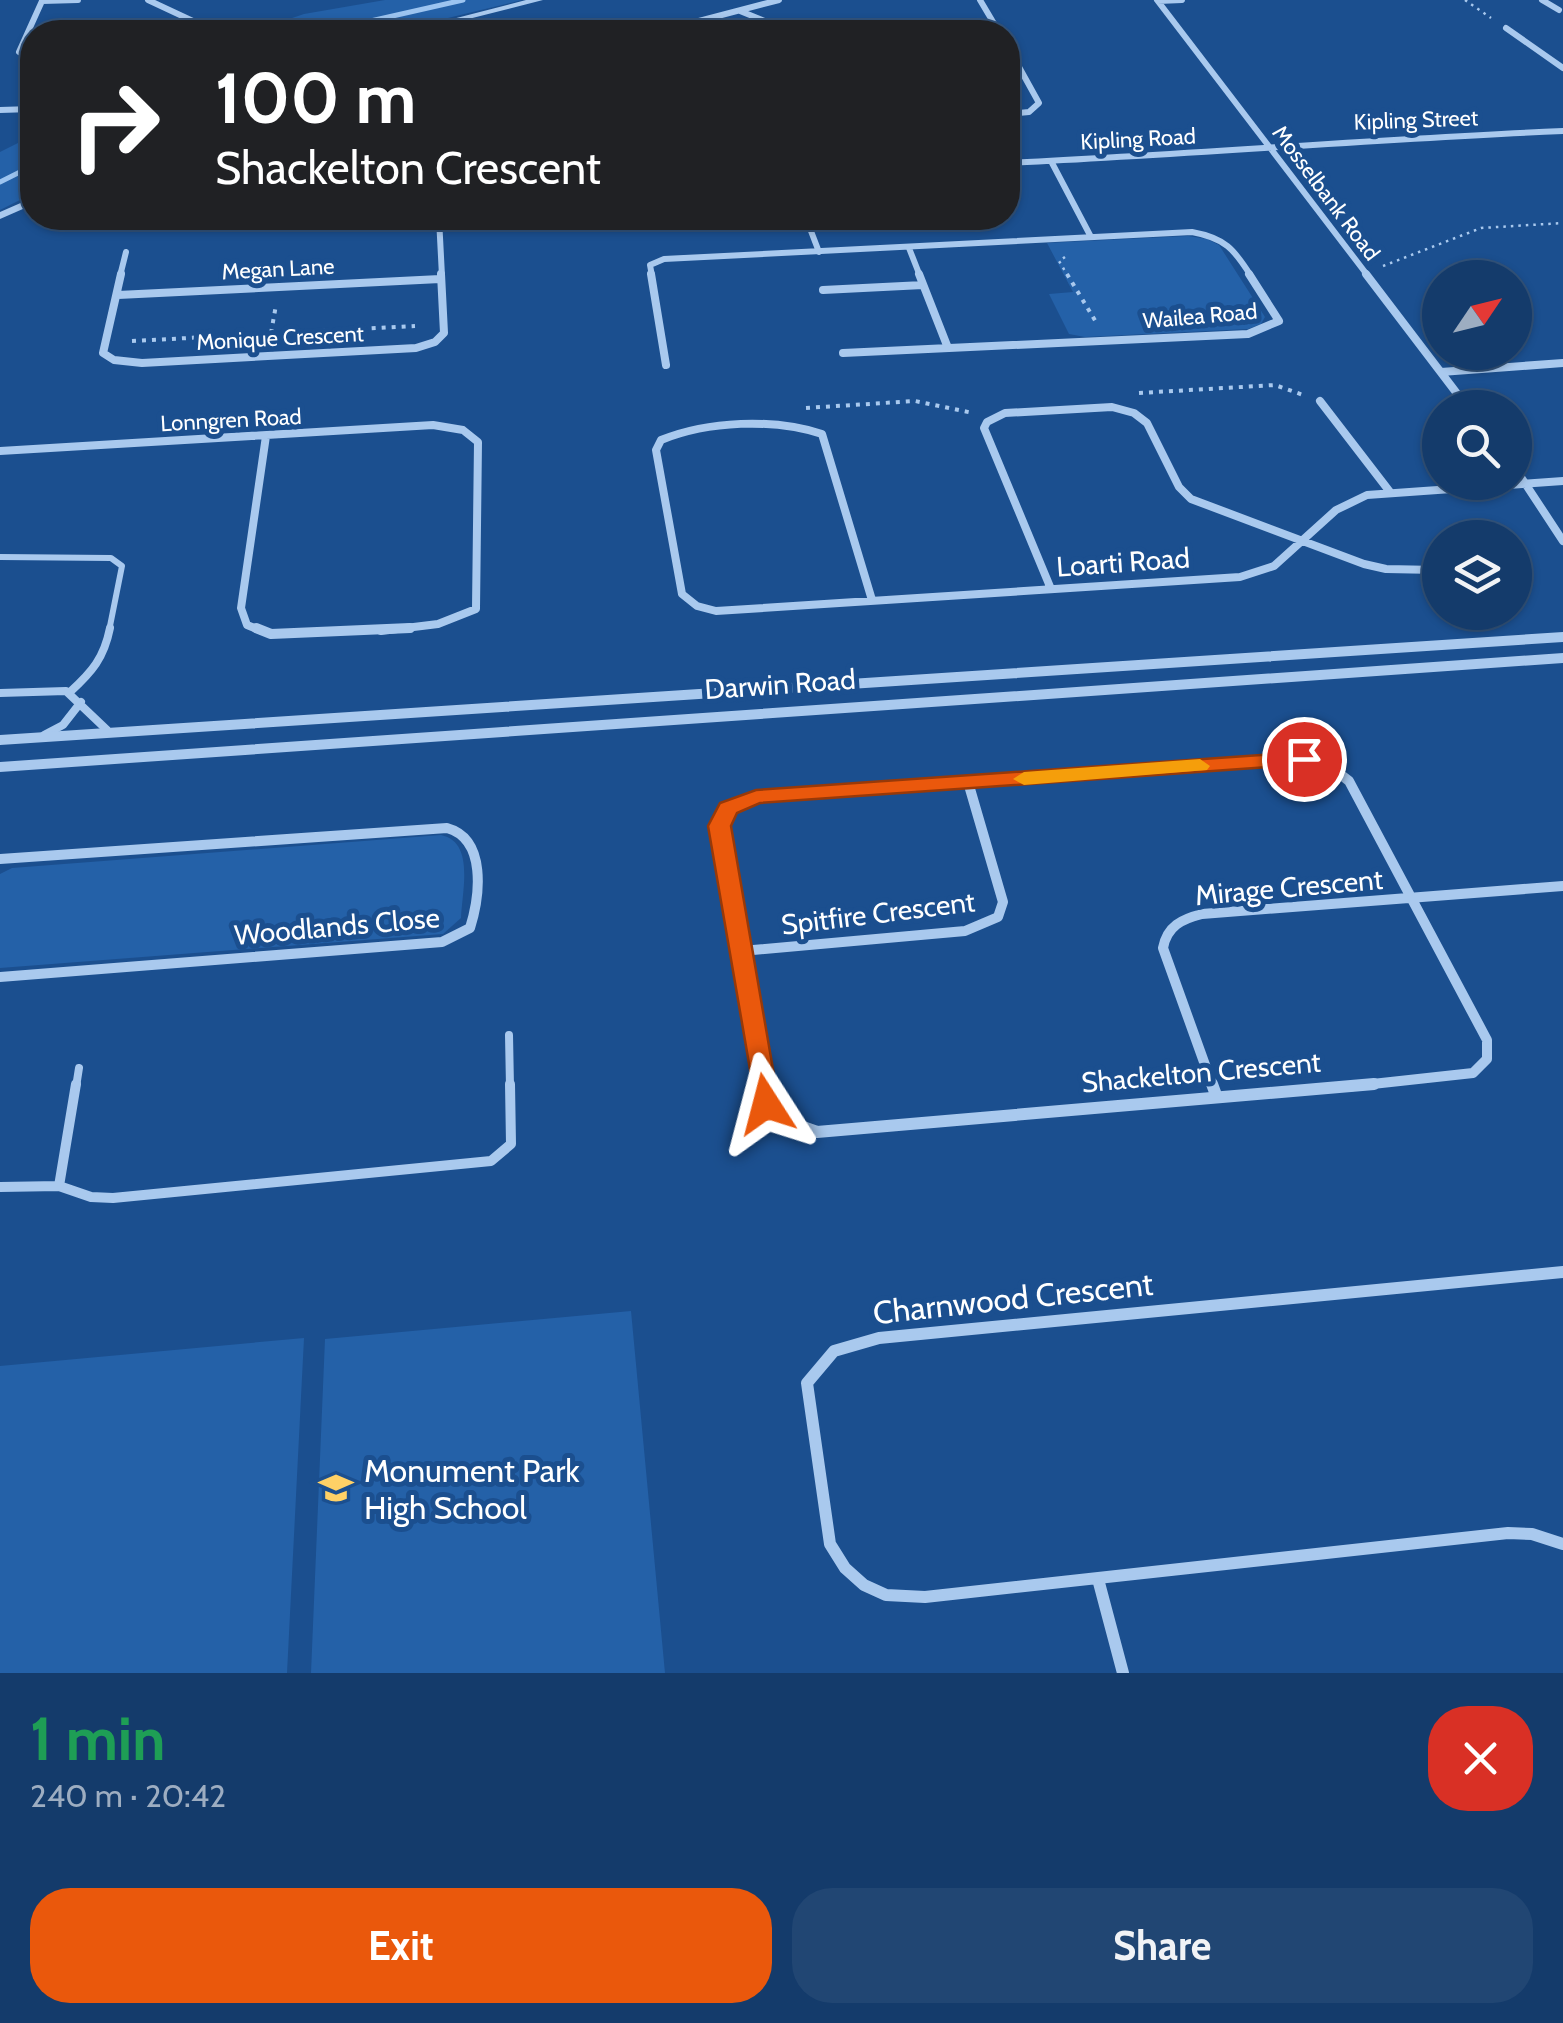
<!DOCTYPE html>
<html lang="en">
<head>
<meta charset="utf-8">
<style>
	body { margin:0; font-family:Cabin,sans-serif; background:#214673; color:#f1f3f6; height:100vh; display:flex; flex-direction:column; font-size:38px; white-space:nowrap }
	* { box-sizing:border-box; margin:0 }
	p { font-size:32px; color:#9dadc1 }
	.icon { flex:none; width:55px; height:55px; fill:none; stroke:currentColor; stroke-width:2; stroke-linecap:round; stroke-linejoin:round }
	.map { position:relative; height:1673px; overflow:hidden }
	.details { display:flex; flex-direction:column; background:#143b6b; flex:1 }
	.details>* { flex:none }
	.hud { position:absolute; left:20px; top:20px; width:1000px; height:210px; border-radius:40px; box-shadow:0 2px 8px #0004,0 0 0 2px #33557e; background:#202124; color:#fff; overflow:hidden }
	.needle { width:65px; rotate:55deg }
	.controls { position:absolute; left:1422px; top:260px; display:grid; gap:20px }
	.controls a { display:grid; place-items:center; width:110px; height:110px; border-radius:50%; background:#143b6b; box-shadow:0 2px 8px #0004,0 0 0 2px #33557e; font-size:50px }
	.pin { position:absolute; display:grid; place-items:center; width:85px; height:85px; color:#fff; margin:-42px; border:5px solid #fff; border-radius:50%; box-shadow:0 2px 10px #0007 }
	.me { position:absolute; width:110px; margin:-55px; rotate:351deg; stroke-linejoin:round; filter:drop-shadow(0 0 8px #0008) }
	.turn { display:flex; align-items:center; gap:35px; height:210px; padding:0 30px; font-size:45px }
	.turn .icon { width:130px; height:130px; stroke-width:2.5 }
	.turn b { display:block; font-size:70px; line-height:85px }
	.round { display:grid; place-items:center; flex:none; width:105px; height:105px; border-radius:40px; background:#214673 }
	.overview { display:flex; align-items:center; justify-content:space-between; height:170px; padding:0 30px }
	h1 { font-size:60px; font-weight:700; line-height:75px; color:#1e9e55 }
	.action { display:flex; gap:20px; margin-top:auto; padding:20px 30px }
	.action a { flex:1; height:115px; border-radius:40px; background:#ea580c; color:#fff; font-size:40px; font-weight:700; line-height:115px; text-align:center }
	.action a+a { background:#214673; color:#f1f3f6 }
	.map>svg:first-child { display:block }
</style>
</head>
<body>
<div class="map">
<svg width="1563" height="1673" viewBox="0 0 1563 1673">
	<rect width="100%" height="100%" fill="#1b4f8f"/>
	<path fill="#2461a8" d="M 385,0 L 522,0 L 390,32 L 250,32 L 304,14 Z
		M 32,136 L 32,194 L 0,210 L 0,152 Z
		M 1188,236 L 1207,239 L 1219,245 L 1265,317 L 1261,324 L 1248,329 L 1085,337 L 1069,334 L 1049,294 L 1073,292 L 1047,243 Z
		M 441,835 C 475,842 462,891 461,918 L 443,934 L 0,968 L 0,874 L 12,868 Z
		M 631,1311 L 665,1673 L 311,1673 L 325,1339 Z
		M 304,1338 L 287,1673 L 0,1673 L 0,1366 Z"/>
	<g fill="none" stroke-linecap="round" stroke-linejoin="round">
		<path stroke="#9cc4f0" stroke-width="5" d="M 322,32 L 463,0
			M 0,182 L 32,166"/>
		<path stroke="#a9c9ee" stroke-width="2.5" stroke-dasharray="2.5 5" stroke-linecap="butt" d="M 1465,0 L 1491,18
			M 1065,257 L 1059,261 L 1068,276
			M 1383,266 L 1481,228 L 1563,223"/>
		<path stroke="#a9c9ee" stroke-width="4" stroke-dasharray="4 6" stroke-linecap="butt" d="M 1067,274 L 1096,322
			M 271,333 L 276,305
			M 132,341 L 415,326
			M 1139,393 L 1275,385 L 1306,396
			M 806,408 L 915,401 L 973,413"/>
		<path stroke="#a9c9ee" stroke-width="6" d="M 0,557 L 111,558 L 122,566 L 109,631"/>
		<path stroke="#a9c9ee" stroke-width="8" d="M 70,692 C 92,672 104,658 110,628
			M 0,693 L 66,691 L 107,730
			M 44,735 L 63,725 L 81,702
			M 509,1035 L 510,1087
			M 76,1087 L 79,1068"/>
		<path stroke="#a9c9ee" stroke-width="10" d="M 59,1186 L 76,1084
			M 0,1187 L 59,1186 L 91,1197 L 113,1198 L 491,1161 L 511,1144 L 510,1084"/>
		<path stroke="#a9c9ee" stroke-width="6" d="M 148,0 L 195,22 L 180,32
			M 980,0 L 999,32
			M 1157,0 L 1368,276
			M 1542,0 L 1559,10
			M 1158,1 L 1182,0
			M 740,11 L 792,32
			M 1506,28 L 1563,68
			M 657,32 L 779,0
			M 1008,47 L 1039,103 L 1029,112 L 1008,114
			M 32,60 L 19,52 L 42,1 L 78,0
			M 0,110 L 32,109
			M 1051,161 L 1091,237
			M 1008,163 C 1193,154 1378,139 1563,131
			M 439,218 L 442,276
			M 806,218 L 819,252
			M 909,248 L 920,276
			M 120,276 L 126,252
			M 652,276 L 650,265 L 664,259 L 1192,232 C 1225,238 1234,249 1251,276"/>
		<path stroke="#a9c9ee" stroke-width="8" d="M 121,274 L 103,353 L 114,360 L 142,363 L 416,348 L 435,342 L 444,333 L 441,274
			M 651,274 L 666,365
			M 919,274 L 948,348
			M 1366,274 L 1468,408
			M 823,290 L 923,285
			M 118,295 L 440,279
			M 843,353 L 1248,334 L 1279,321 L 1249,274
			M 1441,372 L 1563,363
			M 1320,401 L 1390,492
			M 0,451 L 433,425 L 463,430 L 478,442 L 476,609 L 438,624 L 381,631
			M 1515,468 L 1563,541
			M 1051,589 L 984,428 L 987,422 L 1005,413 L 1112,407 L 1134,413 L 1147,423 L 1179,487 L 1191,499 L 1364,564 L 1386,569 L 1437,570
			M 872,600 L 822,434 C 773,418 708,421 661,440 L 656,450 L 682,594 L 697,606 L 716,611 L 1240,577 L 1274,566 L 1336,510 L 1367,495 L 1563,481
			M 262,631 L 247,625 L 241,608 L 266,436"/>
		<path stroke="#a9c9ee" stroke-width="10" d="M 256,628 L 271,634 L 410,628
			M 0,859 L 447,828 C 487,839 480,896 470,928 L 442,942 L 0,977
			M 742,951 L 965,931 L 998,917 L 1003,902 L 968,782
			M 763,1087 L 720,826 L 728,808 L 756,797 L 1304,759 L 1327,764 L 1349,781 L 1487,1040 L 1487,1059 L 1473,1073 L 1345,1087
			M 1213,1087 L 1163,948 C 1167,926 1182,919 1202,914 L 1563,886"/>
		<path stroke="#a9c9ee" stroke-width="12" d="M 763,1084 L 772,1116 L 817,1132 L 1374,1084
			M 1212,1084 L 1216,1095
			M 1563,1272 L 879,1338 L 834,1351 L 807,1383 L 830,1544 L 845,1568 L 864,1585 L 886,1595 L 925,1597 L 1508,1533 L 1532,1534 L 1563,1544
			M 1098,1579 L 1123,1673"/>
		<path fill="#a9c9ee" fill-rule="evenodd" d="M 526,0 L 543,0 L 417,32 L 402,32 Z
			M 32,198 L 32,205 L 0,219 L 0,212 Z
			M 1563,632 L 1563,642 L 0,745 L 0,735 Z
			M 1563,653 L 1563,663 L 0,772 L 0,762 Z"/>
	</g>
	<path fill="#ea580c" stroke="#983908" stroke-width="2.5" d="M 1304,752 L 1312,754 L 1315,759 L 1312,764 L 760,803 L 737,813 L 731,826 L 779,1104 L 775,1110 L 757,1110 L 708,826 L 720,803 L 756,790 Z"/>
	<path fill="#f59e0b" d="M 1200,759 L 1210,766 L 1207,770 L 1024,785 L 1013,779 L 1024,772 Z"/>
	<defs>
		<g id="school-bare" transform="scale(2.7)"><path d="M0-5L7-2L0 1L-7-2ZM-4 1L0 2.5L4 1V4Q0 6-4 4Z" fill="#ffd166" stroke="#1b4f8f" stroke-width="2.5" paint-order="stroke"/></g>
	</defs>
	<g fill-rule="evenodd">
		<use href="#school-bare" x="336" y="1488"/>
	</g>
	<g text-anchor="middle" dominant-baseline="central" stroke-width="10" stroke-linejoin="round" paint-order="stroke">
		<g font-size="22" fill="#fff" stroke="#1b4f8f">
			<text transform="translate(1416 120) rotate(-2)">Kipling Street</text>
			<text transform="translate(1138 139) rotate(-3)">Kipling Road</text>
			<text transform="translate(1326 193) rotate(53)">Mosselbank Road</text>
			<text transform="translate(278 269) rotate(-3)">Megan Lane</text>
			<text transform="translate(1200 316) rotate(-5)">Wailea Road</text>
			<text transform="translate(280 338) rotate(-3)">Monique Crescent</text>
			<text transform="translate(231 420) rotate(-3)">Lonngren Road</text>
		</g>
		<g font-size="28" fill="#fff" stroke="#1b4f8f">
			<text transform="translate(1123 562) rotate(-4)">Loarti Road</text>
			<text transform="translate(780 684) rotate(-4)">Darwin Road</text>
			<text transform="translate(1289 887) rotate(-5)">Mirage Crescent</text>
			<text transform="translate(878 913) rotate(-7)">Spitfire Crescent</text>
			<text transform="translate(337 926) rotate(-5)">Woodlands Close</text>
			<text transform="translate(1201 1072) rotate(-5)">Shackelton Crescent</text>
		</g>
		<g font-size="32" fill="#fff" stroke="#1b4f8f">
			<text transform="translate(1013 1298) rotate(-6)">Charnwood Crescent</text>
		</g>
		<g font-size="32" fill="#fff" stroke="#1b4f8f" text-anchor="start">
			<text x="364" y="1470">Monument Park<tspan x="364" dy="37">High School</tspan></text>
		</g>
	</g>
</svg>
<div class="controls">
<a><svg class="needle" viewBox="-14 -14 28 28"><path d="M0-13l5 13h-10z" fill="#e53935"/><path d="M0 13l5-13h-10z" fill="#9dadc1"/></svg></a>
<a><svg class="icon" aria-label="search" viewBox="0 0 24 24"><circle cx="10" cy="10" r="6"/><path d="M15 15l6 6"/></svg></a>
<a><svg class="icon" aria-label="layers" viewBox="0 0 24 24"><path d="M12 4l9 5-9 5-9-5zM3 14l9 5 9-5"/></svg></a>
</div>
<div class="pin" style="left:1304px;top:759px;background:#d93025"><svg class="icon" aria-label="arrive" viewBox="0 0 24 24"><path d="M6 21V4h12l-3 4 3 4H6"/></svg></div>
<svg class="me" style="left:766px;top:1104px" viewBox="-20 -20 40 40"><path d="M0-17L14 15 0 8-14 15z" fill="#ea580c" stroke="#fff" stroke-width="4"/></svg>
<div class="hud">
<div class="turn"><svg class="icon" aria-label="right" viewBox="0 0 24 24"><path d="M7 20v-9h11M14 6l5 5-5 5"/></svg><div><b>100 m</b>Shackelton Crescent</div></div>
</div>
</div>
<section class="details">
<div class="overview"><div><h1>1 min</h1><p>240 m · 20:42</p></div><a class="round" style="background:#d93025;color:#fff"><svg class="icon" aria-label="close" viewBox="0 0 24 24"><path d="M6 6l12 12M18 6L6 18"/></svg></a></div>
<div class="action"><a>Exit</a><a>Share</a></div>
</section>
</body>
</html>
